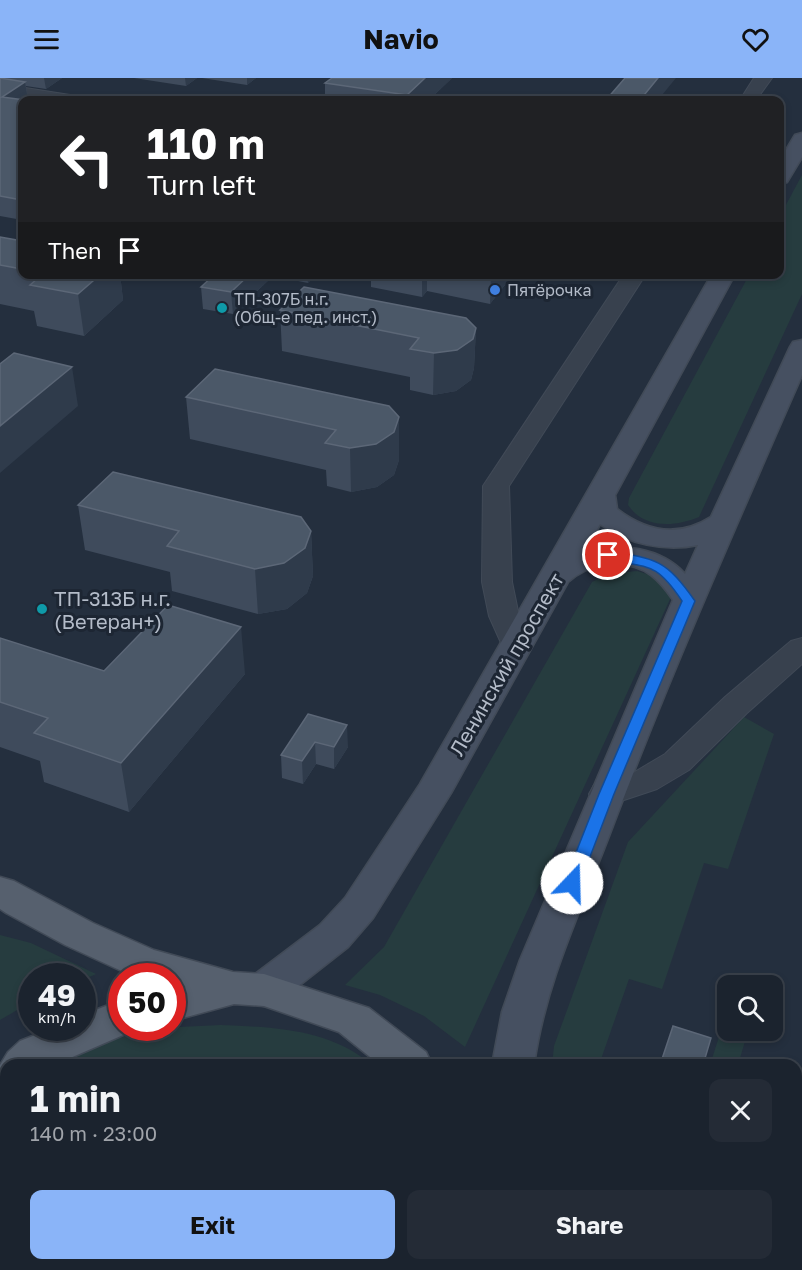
<!DOCTYPE html>
<html lang="en">
<head>
<meta charset="utf-8">
<style>
	body { margin:0; font-family:"Golos Text",sans-serif; background:#242b36; color:#f1f3f6; height:100vh; display:flex; flex-direction:column; font-size:22px; white-space:nowrap }
	* { box-sizing:border-box; margin:0 }
	p { font-size:20px; color:#a0a4aa }
	.icon { flex:none; width:33px; height:33px; fill:none; stroke:currentColor; stroke-width:2; stroke-linecap:round; stroke-linejoin:round }
	.map { position:relative; flex:1; overflow:hidden }
	.details { position:absolute; left:0px; top:981px; width:802px; height:212px; display:flex; flex-direction:column; background:#1b232e; border-radius:18px 18px 0 0; box-shadow:0 3px 9px #0003,0 0 0 2px #39404a }
	.details>* { flex:none }
	.hud { position:absolute; left:18px; top:18px; width:766px; height:183px; border-radius:12px; box-shadow:0 3px 9px #0003,0 0 0 2px #39404a; background:#202124; color:#fff; overflow:hidden }
	.tools { position:absolute; left:717px; top:897px; display:grid; gap:12px }
	.tools a { display:grid; place-items:center; width:66px; height:66px; border-radius:12px; background:#1b232e; box-shadow:0 3px 9px #0003,0 0 0 2px #39404a; font-size:30px }
	.speed { position:absolute; left:18px; top:885px; display:flex; gap:12px; font-size:30px; font-weight:700; text-align:center }
	.speed>* { display:grid; place-content:center; width:78px; height:78px; border-radius:50%; background:#1b232e; box-shadow:0 3px 9px #0003,0 0 0 2px #39404a; line-height:1 }
	.speed small { font-size:15px; font-weight:400 }
	.speed .limit { border:9px solid #d22; background:#fff; color:#111 }
	.pin { position:absolute; display:grid; place-items:center; width:51px; height:51px; color:#fff; margin:-26px; border:3px solid #fff; border-radius:50%; box-shadow:0 2px 6px #0007 }
	.me { position:absolute; width:66px; margin:-33px; rotate:21deg; stroke-linejoin:round; filter:drop-shadow(0 0 4px #0008) }
	.turn { display:flex; align-items:center; gap:21px; height:126px; padding:0 30px; font-size:27px }
	.turn .icon { width:78px; height:78px; stroke-width:2.5 }
	.turn b { display:block; font-size:42px; line-height:51px }
	.then { display:flex; align-items:center; height:57px; padding:0 30px; background:#0003; gap:12px; font-size:22px }
	.round { display:grid; place-items:center; flex:none; width:63px; height:63px; border-radius:12px; background:#242b36 }
	.summary { display:flex; align-items:center; justify-content:space-between; height:102px; padding:0 30px }
	h1 { font-size:36px; font-weight:700; line-height:45px }
	.button { display:flex; gap:12px; margin-top:auto; padding:12px 30px }
	.button a { flex:1; height:69px; border-radius:12px; background:#8ab4f8; color:#111; font-size:24px; font-weight:700; line-height:69px; text-align:center }
	.button a+a { background:#242b36; color:#f1f3f6 }
	header { display:flex; justify-content:space-between; align-items:center; height:78px; padding:0 30px; background:#8ab4f8; color:#111; font-size:27px; font-weight:700 }
	.map>svg:first-child { display:block }
</style>
</head>
<body>
<header><svg class="icon" aria-label="menu" viewBox="0 0 24 24"><path d="M4 6h16M4 12h16M4 18h16"/></svg>Navio<svg class="icon" aria-label="heart" viewBox="0 0 24 24"><path d="M12 20l-8-8c-3-5 5-10 8-4 3-6 11-1 8 4z"/></svg></header>
<div class="map">
<svg width="802" height="1192" viewBox="0 0 802 1192">
	<rect width="100%" height="100%" fill="#242f3e"/>
	<path fill="#263c3f" d="M 802,97 L 802,216 L 699,439 C 675,449 644,451 628,427 L 629,420 L 749,197 L 780,196 L 780,138 Z
		M 637,493 L 663,501 L 671,519 L 465,969 L 424,938 L 380,917 L 345,907 L 384,869 L 592,504 L 608,496 Z
		M 744,639 L 774,656 L 728,791 L 704,785 L 662,911 L 629,901 L 599,987 L 552,987 L 554,968 L 628,764 Z
		M 0,857 L 31,865 L 96,896 L 83,902 L 82,898 L 32,898 L 31,924 L 0,942 Z
		M 724,943 L 727,944 L 728,952 L 748,953 L 738,987 L 710,987 Z
		M 221,947 C 273,949 330,951 372,987 L 61,987 L 103,964 L 159,950 Z
		M 6,1025 L 6,1186 L 495,1186 L 498,1192 L 0,1192 L 0,1031 Z
		M 797,1180 L 802,1182 L 802,1192 L 625,1192 L 622,1187 L 796,1186 Z"/>
	<g fill="none" stroke-linecap="round" stroke-linejoin="round">
		<g stroke="#414a57" stroke-width="2">
			<path id="minor" d="M 754,0 L 772,0 L 756,22 L 740,22 Z
				M 0,6 L 70,17 L 76,18 L 79,22 L 40,22 L 0,16 Z
				M 624,196 L 646,196 L 509,408 L 512,504 L 519,538 L 532,569 L 528,576 L 517,579 L 506,576 L 489,538 L 482,504 L 483,408 Z
				M 802,560 L 802,586 L 747,635 L 689,692 L 657,711 L 606,728 L 594,725 L 589,716 L 594,707 L 633,695 L 665,676 L 725,619 L 791,563 Z"/>
		</g>
		<g stroke="#414a57" stroke-width="3">
			<path id="secondary" d="M 802,55 L 802,79 L 787,104 L 780,106 L 780,82 L 795,57 Z
				M 712,196 L 735,196 L 615,417 L 617,431 C 647,454 678,460 711,439 L 790,269 L 793,264 L 802,262 L 802,297 C 735,450 668,602 609,758 C 580,834 545,906 534,987 L 492,987 L 502,934 L 520,882 L 673,522 C 667,513 660,504 651,497 C 627,479 589,485 568,504 L 451,715 L 373,840 L 348,869 L 278,924 L 264,928 L 250,924 L 244,912 L 250,900 L 320,847 L 345,820 L 420,706 ZM 600,446 C 628,466 664,474 698,467 L 685,496 C 661,469 619,465 586,472 Z"/>
		</g>
		<g stroke="#414a57" stroke-width="3">
			<path id="primary" d="M 0,799 L 14,803 L 93,845 L 154,872 L 233,894 L 264,896 L 369,930 L 426,974 L 432,987 L 380,987 L 339,954 L 264,928 L 234,926 L 172,943 L 172,898 L 136,898 L 126,895 L 65,867 L 6,835 L 0,831 Z
				M 122,922 L 122,950 L 137,951 L 54,987 L 6,987 L 6,1024 L 0,1026 L 0,987 L 8,974 L 20,963 L 53,950 L 82,950 L 82,937 Z
				M 527,1186 L 575,1186 L 577,1192 L 529,1192 Z"/>
		</g>
		<use href="#minor" fill="#38414e" fill-rule="evenodd"/>
		<use href="#secondary" fill="#465061" fill-rule="evenodd"/>
		<use href="#primary" fill="#56606e" fill-rule="evenodd"/>
	</g>
	<path fill="#3f4b5c" d="M 0,0 L 62,0 L 46,11 L 26,8 L 28,22 L 22,22 L 22,142 L 0,138 Z
		M 134,0 L 197,0 L 186,8 Z
		M 202,0 L 256,0 L 247,7 Z
		M 332,0 L 452,0 L 429,22 L 325,22 L 325,5 Z
		M 0,159 L 22,163 L 22,196 L 120,196 L 123,222 L 84,258 L 37,248 L 34,233 L 0,226 Z
		M 215,196 L 316,196 L 308,205 L 273,198 L 233,236 L 203,231 L 201,209 Z
		M 371,196 L 512,196 L 512,198 L 490,226 L 427,213 L 422,219 L 371,209 Z
		M 280,232 L 476,250 L 474,290 L 471,302 L 456,313 L 433,317 L 410,312 L 410,299 L 282,273 Z
		M 215,291 L 399,382 L 394,397 L 377,409 L 351,414 L 327,408 L 326,392 L 190,361 L 186,319 Z
		M 78,427 L 311,453 L 313,498 L 307,515 L 287,531 L 258,536 L 172,513 L 170,494 L 85,472 Z
		M 0,560 L 104,593 L 245,596 L 129,734 L 44,704 L 40,683 L 0,669 Z
		M 308,636 L 348,669 L 334,691 L 316,686 L 303,706 L 282,700 L 281,677 Z"/>
	<path fill="#2f3b4b" d="M 44,0 L 62,0 L 46,11 Z
		M 185,0 L 197,0 L 186,8 Z
		M 247,0 L 256,0 L 247,7 Z
		M 425,0 L 452,0 L 429,22 L 407,22 L 407,17 Z
		M 658,0 L 676,0 L 658,22 L 640,22 Z
		M 25,4 L 28,22 L 22,22 L 2,19 Z
		M 101,196 L 120,196 L 123,222 L 84,258 L 78,216 Z
		M 250,196 L 273,196 L 273,198 L 233,236 L 231,214 Z
		M 307,196 L 316,196 L 308,205 Z
		M 422,196 L 427,196 L 427,213 L 422,219 Z
		M 491,196 L 512,196 L 512,198 L 490,226 Z
		M 476,250 L 474,290 L 471,302 L 456,313 L 433,317 L 434,275 Z
		M 72,289 L 78,328 L 0,395 L 0,348 Z
		M 399,339 L 399,382 L 394,397 L 377,409 L 351,414 L 350,370 Z
		M 311,453 L 313,498 L 307,515 L 287,531 L 258,536 L 255,491 Z
		M 241,549 L 245,596 L 129,734 L 121,685 Z
		M 347,647 L 348,669 L 334,691 L 334,669 Z
		M 315,664 L 316,686 L 303,706 L 302,683 Z"/>
	<path fill="#4b5868" stroke="#5c6777" stroke-width="1.5" d="M 0,0 L 25,4 L 2,19 L 25,22 L 22,22 L 22,122 L 0,118 Z
		M 332,0 L 425,0 L 407,17 L 325,5 Z
		M 625,0 L 658,0 L 640,22 L 606,22 Z
		M 0,159 L 22,163 L 22,191 L 0,187 Z
		M 43,196 L 101,196 L 78,216 L 30,207 Z
		M 215,196 L 250,196 L 231,214 L 201,209 Z
		M 304,209 L 466,240 L 476,250 L 473,261 L 457,272 L 434,275 L 410,271 L 419,260 L 280,232 Z
		M 14,275 L 72,289 L 0,348 L 0,286 Z
		M 215,291 L 389,328 L 399,339 L 394,354 L 376,366 L 350,370 L 325,365 L 336,352 L 186,319 Z
		M 113,394 L 301,439 L 311,453 L 305,470 L 284,485 L 255,491 L 167,468 L 179,453 L 78,427 Z
		M 168,527 L 241,549 L 121,685 L 34,655 L 48,640 L 0,624 L 0,560 L 104,593 Z
		M 308,636 L 347,647 L 334,669 L 315,664 L 302,683 L 281,677 Z
		M 673,948 L 711,960 L 703,987 L 660,987 Z"/>
	<path fill="#1a73e8" stroke="#114b97" stroke-width="1.5" d="M 608,474 C 656,479 667,483 695,523 L 614,716 L 580,805 L 577,809 L 566,809 L 564,805 L 599,716 L 682,523 C 654,481 647,491 603,480 L 602,477 Z"/>
	<circle fill="#3f7fe0" stroke="#1d2633" stroke-width="2" cx="495" cy="212" r="6"/>
	<g fill="#0f9aa8" stroke="#1d2633" stroke-width="2">
		<circle cx="222" cy="230" r="6"/>
		<circle cx="42" cy="531" r="6"/>
	</g>
	<g text-anchor="middle" dominant-baseline="central" stroke-width="6" stroke-linejoin="round" paint-order="stroke">
		<g font-size="16" fill="#b4bcc9" stroke="#1d2633" text-anchor="start">
			<text x="507" y="212">Пятёрочка</text>
			<text x="234" y="221">ТП-307Б н.г.<tspan x="234" dy="18">(Общ-е пед. инст.)</tspan></text>
		</g>
		<g font-size="20" fill="#b4bcc9" stroke="#1d2633" text-anchor="start">
			<text x="54" y="520">ТП-313Б н.г.<tspan x="54" dy="23">(Ветеран+)</tspan></text>
		</g>
		<g font-size="20" fill="#b4bcc9" stroke="#1d2633">
			<text transform="translate(506 586) rotate(-60)">Ленинский проспект</text>
		</g>
	</g>
</svg>
<div class="tools">
<a><svg class="icon" aria-label="search" viewBox="0 0 24 24"><circle cx="10" cy="10" r="6"/><path d="M15 15l6 6"/></svg></a>
</div>
<div class="speed"><div>49<small>km/h</small></div><div class="limit">50</div></div>
<div class="pin" style="left:608px;top:477px;background:#d93025"><svg class="icon" aria-label="arrive" viewBox="0 0 24 24"><path d="M6 21V4h12l-3 4 3 4H6"/></svg></div>
<svg class="me" style="left:572px;top:805px" viewBox="-20 -20 40 40"><circle r="19" fill="#fff"/><path d="M0-13L10 11 0 6-10 11z" fill="#1a73e8"/></svg>
<div class="hud">
<div class="turn"><svg class="icon" aria-label="left" viewBox="0 0 24 24"><path d="M17 20v-9H6M10 6l-5 5 5 5"/></svg><div><b>110 m</b>Turn left</div></div>
<div class="then">Then<svg class="icon" aria-label="arrive" viewBox="0 0 24 24"><path d="M6 21V4h12l-3 4 3 4H6"/></svg></div>
</div>
<section class="details">
<div class="summary"><div><h1>1 min</h1><p>140 m · 23:00</p></div><a class="round"><svg class="icon" aria-label="close" viewBox="0 0 24 24"><path d="M6 6l12 12M18 6L6 18"/></svg></a></div>
<div class="button"><a>Exit</a><a>Share</a></div>
</section>
</div>
</body>
</html>
